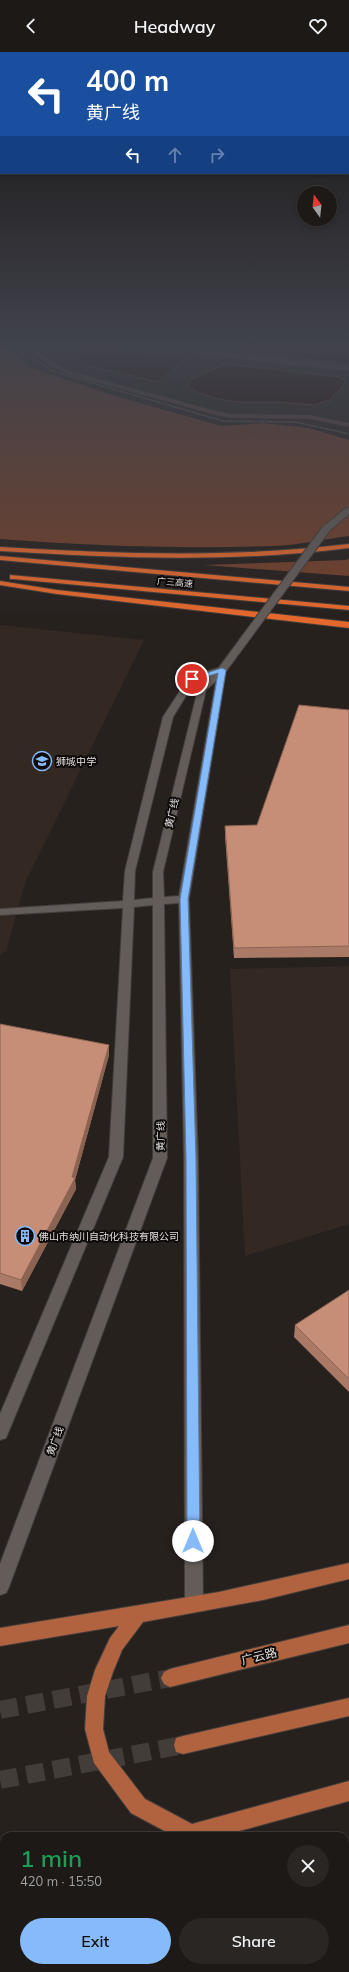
<!DOCTYPE html>
<html lang="en">
<head>
<meta charset="utf-8">
<style>
	body { margin:0; font-family:Mulish,"Noto Sans SC",sans-serif; background:#2a2623; color:#f1f3f6; height:100vh; display:flex; flex-direction:column; font-size:15px; white-space:nowrap }
	* { box-sizing:border-box; margin:0 }
	p { font-size:13px; color:#a0a0a1 }
	.icon { flex:none; width:22px; height:22px; fill:none; stroke:currentColor; stroke-width:2; stroke-linecap:round; stroke-linejoin:round }
	.map { position:relative; flex:1; overflow:hidden }
	.side { position:absolute; left:0px; top:1780px; width:349px; height:140px; display:flex; flex-direction:column; background:#1d1916; border-radius:12px 12px 0 0; box-shadow:0 2px 6px #0003,0 0 0 1px #3b3835 }
	.side>* { flex:none }
	.banner { position:absolute; left:0px; top:0px; width:349px; height:122px; box-shadow:0 2px 6px #0003,0 0 0 1px #3b3835; background:#1a4fa0; color:#fff; overflow:hidden }
	.needle { width:26px; rotate:345deg }
	.controls { position:absolute; left:297px; top:134px; display:grid; gap:8px }
	.controls a { display:grid; place-items:center; width:40px; height:40px; border-radius:50%; background:#1d1916; box-shadow:0 2px 6px #0003,0 0 0 1px #3b3835; font-size:20px }
	.pin { position:absolute; display:grid; place-items:center; width:34px; height:34px; color:#fff; margin:-17px; border:2px solid #fff; border-radius:50%; box-shadow:0 1px 4px #0007 }
	.me { position:absolute; width:44px; margin:-22px; rotate:0deg; stroke-linejoin:round; filter:drop-shadow(0 0 3px #0008) }
	.turn { display:flex; align-items:center; gap:14px; height:84px; padding:0 20px; font-size:18px }
	.turn .icon { width:52px; height:52px; stroke-width:2.5 }
	.turn b { display:block; font-size:28px; line-height:34px }
	.lanes { display:flex; align-items:center; height:38px; padding:0 20px; background:#0003; justify-content:center; gap:20px; direction:ltr }
	.lanes .off { opacity:.35 }
	.round { display:grid; place-items:center; flex:none; width:42px; height:42px; border-radius:21px; background:#2a2623 }
	.summary { display:flex; align-items:center; justify-content:space-between; height:68px; padding:0 20px }
	h1 { font-size:24px; font-weight:600; line-height:30px; color:#1e9e55 }
	.primary-button { display:flex; gap:8px; margin-top:auto; padding:8px 20px }
	.primary-button a { flex:1; height:46px; border-radius:24px; background:#86bbfb; color:#111; font-size:16px; font-weight:600; line-height:46px; text-align:center }
	.primary-button a+a { background:#2a2623; color:#f1f3f6 }
	header { display:flex; justify-content:space-between; align-items:center; height:52px; padding:0 20px; background:#1d1916; font-size:18px; font-weight:600 }
	.map>svg:first-child { display:block }
</style>
</head>
<body>
<header><svg class="icon" aria-label="back" viewBox="0 0 24 24"><path d="M15 5l-7 7 7 7"/></svg>Headway<svg class="icon" aria-label="heart" viewBox="0 0 24 24"><path d="M12 20l-8-8c-3-5 5-10 8-4 3-6 11-1 8 4z"/></svg></header>
<div class="map">
<svg width="349" height="1920" viewBox="0 0 349 1920">
	<rect width="100%" height="100%" fill="#27211e"/>
	<path fill="#342823" d="M 0,573 L 144,588 L 25,831 L 6,899 L 0,903 Z
		M 349,914 L 349,1172 L 245,1204 L 230,917 Z"/>
	<path fill="#72402b" d="M 0,296 L 5,296 L 11,299 L 32,316 L 115,344 L 221,374 L 263,371 L 309,376 L 349,388 L 349,484 C 324,487 299,493 274,494 C 183,497 91,494 0,487 Z
		M 349,507 L 349,524 L 204,513 L 345,508 Z"/>
	<path fill="#230400" stroke="#5c4542" d="M 83,296 L 116,296 L 187,306 L 158,330 L 83,312 L 66,300 Z
		M 207,296 L 349,296 L 349,312 Z
		M 225,312 L 339,325 L 345,328 L 344,333 L 330,348 L 315,353 L 277,350 L 236,350 L 213,346 L 188,336 L 187,333 L 192,327 Z"/>
	<g fill="none" stroke-linecap="round" stroke-linejoin="round">
		<path stroke="#5c4542" stroke-width="4" d="M 31,296 L 50,311 L 70,321 L 216,361 L 230,364 L 310,365 L 349,373
			M 159,296 L 349,317"/>
		<path stroke="#433d3a" stroke-width="18" stroke-dasharray="18 9" stroke-linecap="butt" d="M 0,1658 L 170,1626
			M 0,1728 L 183,1693"/>
		<g stroke="#423d3b" stroke-width="2">
			<path id="minor" d="M 346,456 L 349,456 L 349,462 L 330,478 L 324,478 L 324,474 Z
				M 222,615 L 226,618 L 189,847 L 198,1107 L 203,1552 L 200,1558 L 194,1560 L 188,1558 L 185,1552 L 184,1107 L 179,851 L 164,852 L 167,1106 L 9,1535 L 6,1541 L 0,1543 L 0,1512 L 153,1106 L 153,853 L 134,855 L 123,1105 L 8,1381 L 6,1386 L 0,1388 L 0,1362 L 109,1105 L 123,856 L 0,863 L 0,857 L 123,849 L 125,819 L 163,665 L 189,625 ZM 210,624 L 198,637 L 153,820 L 153,846 L 134,848 L 135,819 L 173,665 L 195,629 ZM 216,629 L 179,844 L 164,845 L 163,820 L 206,638 Z"/>
		</g>
		<g stroke="#423d3b" stroke-width="2">
			<path id="major" d="M 349,1511 L 349,1527 L 263,1548 L 143,1570 L 122,1598 L 113,1620 L 105,1644 L 103,1677 L 109,1700 L 145,1747 L 192,1772 L 349,1729 L 349,1749 L 221,1784 L 174,1784 L 131,1761 L 94,1711 L 85,1677 L 87,1644 L 95,1618 L 110,1586 L 119,1574 L 0,1594 L 0,1576 L 219,1540 Z
				M 349,1573 L 349,1591 L 170,1635 L 164,1632 L 161,1626 L 164,1620 L 170,1617 Z
				M 349,1646 L 349,1664 L 183,1702 L 176,1700 L 174,1693 L 176,1686 L 183,1684 Z
				M 4,1807 L 4,1827 L 0,1828 L 0,1808 Z"/>
		</g>
		<g stroke="#423d3b" stroke-width="2">
			<path id="highway" d="M 349,492 L 349,496 C 232,511 117,506 0,499 L 0,495 C 117,502 232,506 349,492 Z
				M 0,504 L 349,535 L 349,539 L 0,508 Z
				M 10,523 L 349,554 L 349,558 L 13,527 L 10,527 Z
				M 0,529 L 57,538 L 349,570 L 349,576 L 57,542 L 0,533 Z"/>
		</g>
		<path stroke="#736d6b" stroke-width="1.5" stroke-dasharray="1.5 1" stroke-linecap="butt" d="M 14,296 L 55,320 L 223,369 L 296,370 L 349,382
			M 180,296 L 349,314"/>
		<use href="#minor" fill="#635c59" fill-rule="evenodd"/>
		<use href="#major" fill="#b0633e" fill-rule="evenodd"/>
		<use href="#highway" fill="#e3682c" fill-rule="evenodd"/>
		<g stroke="#423d3b" stroke-width="8" stroke-linecap="butt">
			<path id="minor-bridge-far1" d="M 325,478 L 327,476"/>
		</g>
		<g stroke="#423d3b" stroke-width="10" stroke-linecap="butt">
			<path id="minor-bridge" d="M 222,618 L 326,477"/>
		</g>
		<use href="#minor-bridge-far1" stroke="#635c59" stroke-width="6"/>
		<use href="#minor-bridge" stroke="#635c59" stroke-width="8"/>
	</g>
	<path fill="#aa7a66" d="M 349,658 L 349,905 L 234,906 L 225,784 L 225,774 L 257,773 Z
		M 0,972 L 109,993 L 109,1003 L 75,1128 L 76,1137 L 22,1239 L 0,1232 Z
		M 349,1238 L 349,1340 L 294,1285 L 295,1273 Z"/>
	<path fill="#8b6353" d="M 109,993 L 109,1003 L 75,1128 L 76,1137 L 22,1239 L 21,1228 L 72,1125 Z"/>
	<path fill="#c68e77" stroke="#8b6353" d="M 299,653 L 349,658 L 349,894 L 234,896 L 225,774 L 257,773 Z
		M 0,972 L 109,993 L 72,1125 L 75,1126 L 21,1228 L 0,1221 Z
		M 349,1238 L 349,1327 L 295,1273 Z"/>
	<linearGradient id="sky" x2="0" y2="1"><stop stop-color="#151210"/><stop offset="0.52" stop-color="#41434c"/><stop offset="1" stop-color="#41434c" stop-opacity="0"/></linearGradient>
	<rect width="349" height="564" fill="url(#sky)"/>
	<path fill="#86bbfb" stroke="#577aa3" d="M 222,616 L 226,618 L 188,847 L 196,1107 L 200,1489 L 198,1493 L 193,1495 L 189,1493 L 187,1489 L 186,1107 L 180,847 L 218,621 L 192,629 L 188,627 Z"/>
	<defs>
		<g id="school-ring" transform="scale(1)"><circle r="9.5" fill="#0e0b0a" stroke="#86bbfb" stroke-width="1.5"/><path d="M0-5L7-2L0 1L-7-2ZM-4 1L0 2.5L4 1V4Q0 6-4 4Z" fill="#86bbfb"/></g>
		<g id="building-ring" transform="scale(1)"><circle r="9.5" fill="#0e0b0a" stroke="#86bbfb" stroke-width="1.5"/><path d="M-4-6H4V6H1V3H-1V6H-4ZM-2.5-4.3h1.7v1.8h-1.7ZM.8-4.3h1.7v1.8H.8ZM-2.5-1h1.7V.8h-1.7ZM.8-1h1.7V.8H.8Z" fill="#86bbfb"/></g>
	</defs>
	<g fill-rule="evenodd">
		<use href="#school-ring" x="42" y="709"/>
		<use href="#building-ring" x="25" y="1184"/>
	</g>
	<g text-anchor="middle" dominant-baseline="central" stroke-width="4" stroke-linejoin="round" paint-order="stroke">
		<g font-size="9" fill="#e2dddc" stroke="#0e0b0a">
			<text transform="translate(175 530) rotate(5)">广三高速</text>
		</g>
		<g font-size="10" fill="#e2dddc" stroke="#0e0b0a" text-anchor="start">
			<text x="56" y="709">狮城中学</text>
			<text x="39" y="1184">佛山市纳川自动化科技有限公司</text>
		</g>
		<g font-size="10" fill="#e2dddc" stroke="#0e0b0a">
			<text transform="translate(172 761) rotate(-77)">黄广线</text>
			<text transform="translate(160 1084) rotate(-90)">黄广线</text>
			<text transform="translate(55 1389) rotate(-70)">黄广线</text>
		</g>
		<g font-size="12" fill="#e2dddc" stroke="#0e0b0a">
			<text transform="translate(259 1604) rotate(-14)">广云路</text>
		</g>
	</g>
</svg>
<div class="controls">
<a><svg class="needle" viewBox="-14 -14 28 28"><path d="M0-13l5 13h-10z" fill="#e53935"/><path d="M0 13l5-13h-10z" fill="#a0a0a1"/></svg></a>
</div>
<div class="pin" style="left:192px;top:627px;background:#d93025"><svg class="icon" aria-label="arrive" viewBox="0 0 24 24"><path d="M6 21V4h12l-3 4 3 4H6"/></svg></div>
<svg class="me" style="left:193px;top:1489px" viewBox="-20 -20 40 40"><circle r="19" fill="#fff"/><path d="M0-13L10 11 0 6-10 11z" fill="#86bbfb"/></svg>
<div class="banner">
<div class="turn"><svg class="icon" aria-label="left" viewBox="0 0 24 24"><path d="M17 20v-9H6M10 6l-5 5 5 5"/></svg><div><b>400 m</b>黄广线</div></div>
<div class="lanes"><svg class="icon" aria-label="left" viewBox="0 0 24 24"><path d="M17 20v-9H6M10 6l-5 5 5 5"/></svg><svg class="icon off" aria-label="ahead" viewBox="0 0 24 24"><path d="M12 20V5M6 11l6-6 6 6"/></svg><svg class="icon off" aria-label="right" viewBox="0 0 24 24"><path d="M7 20v-9h11M14 6l5 5-5 5"/></svg></div>
</div>
<section class="side">
<div class="summary"><div><h1>1 min</h1><p>420 m · 15:50</p></div><a class="round"><svg class="icon" aria-label="close" viewBox="0 0 24 24"><path d="M6 6l12 12M18 6L6 18"/></svg></a></div>
<div class="primary-button"><a>Exit</a><a>Share</a></div>
</section>
</div>
</body>
</html>
